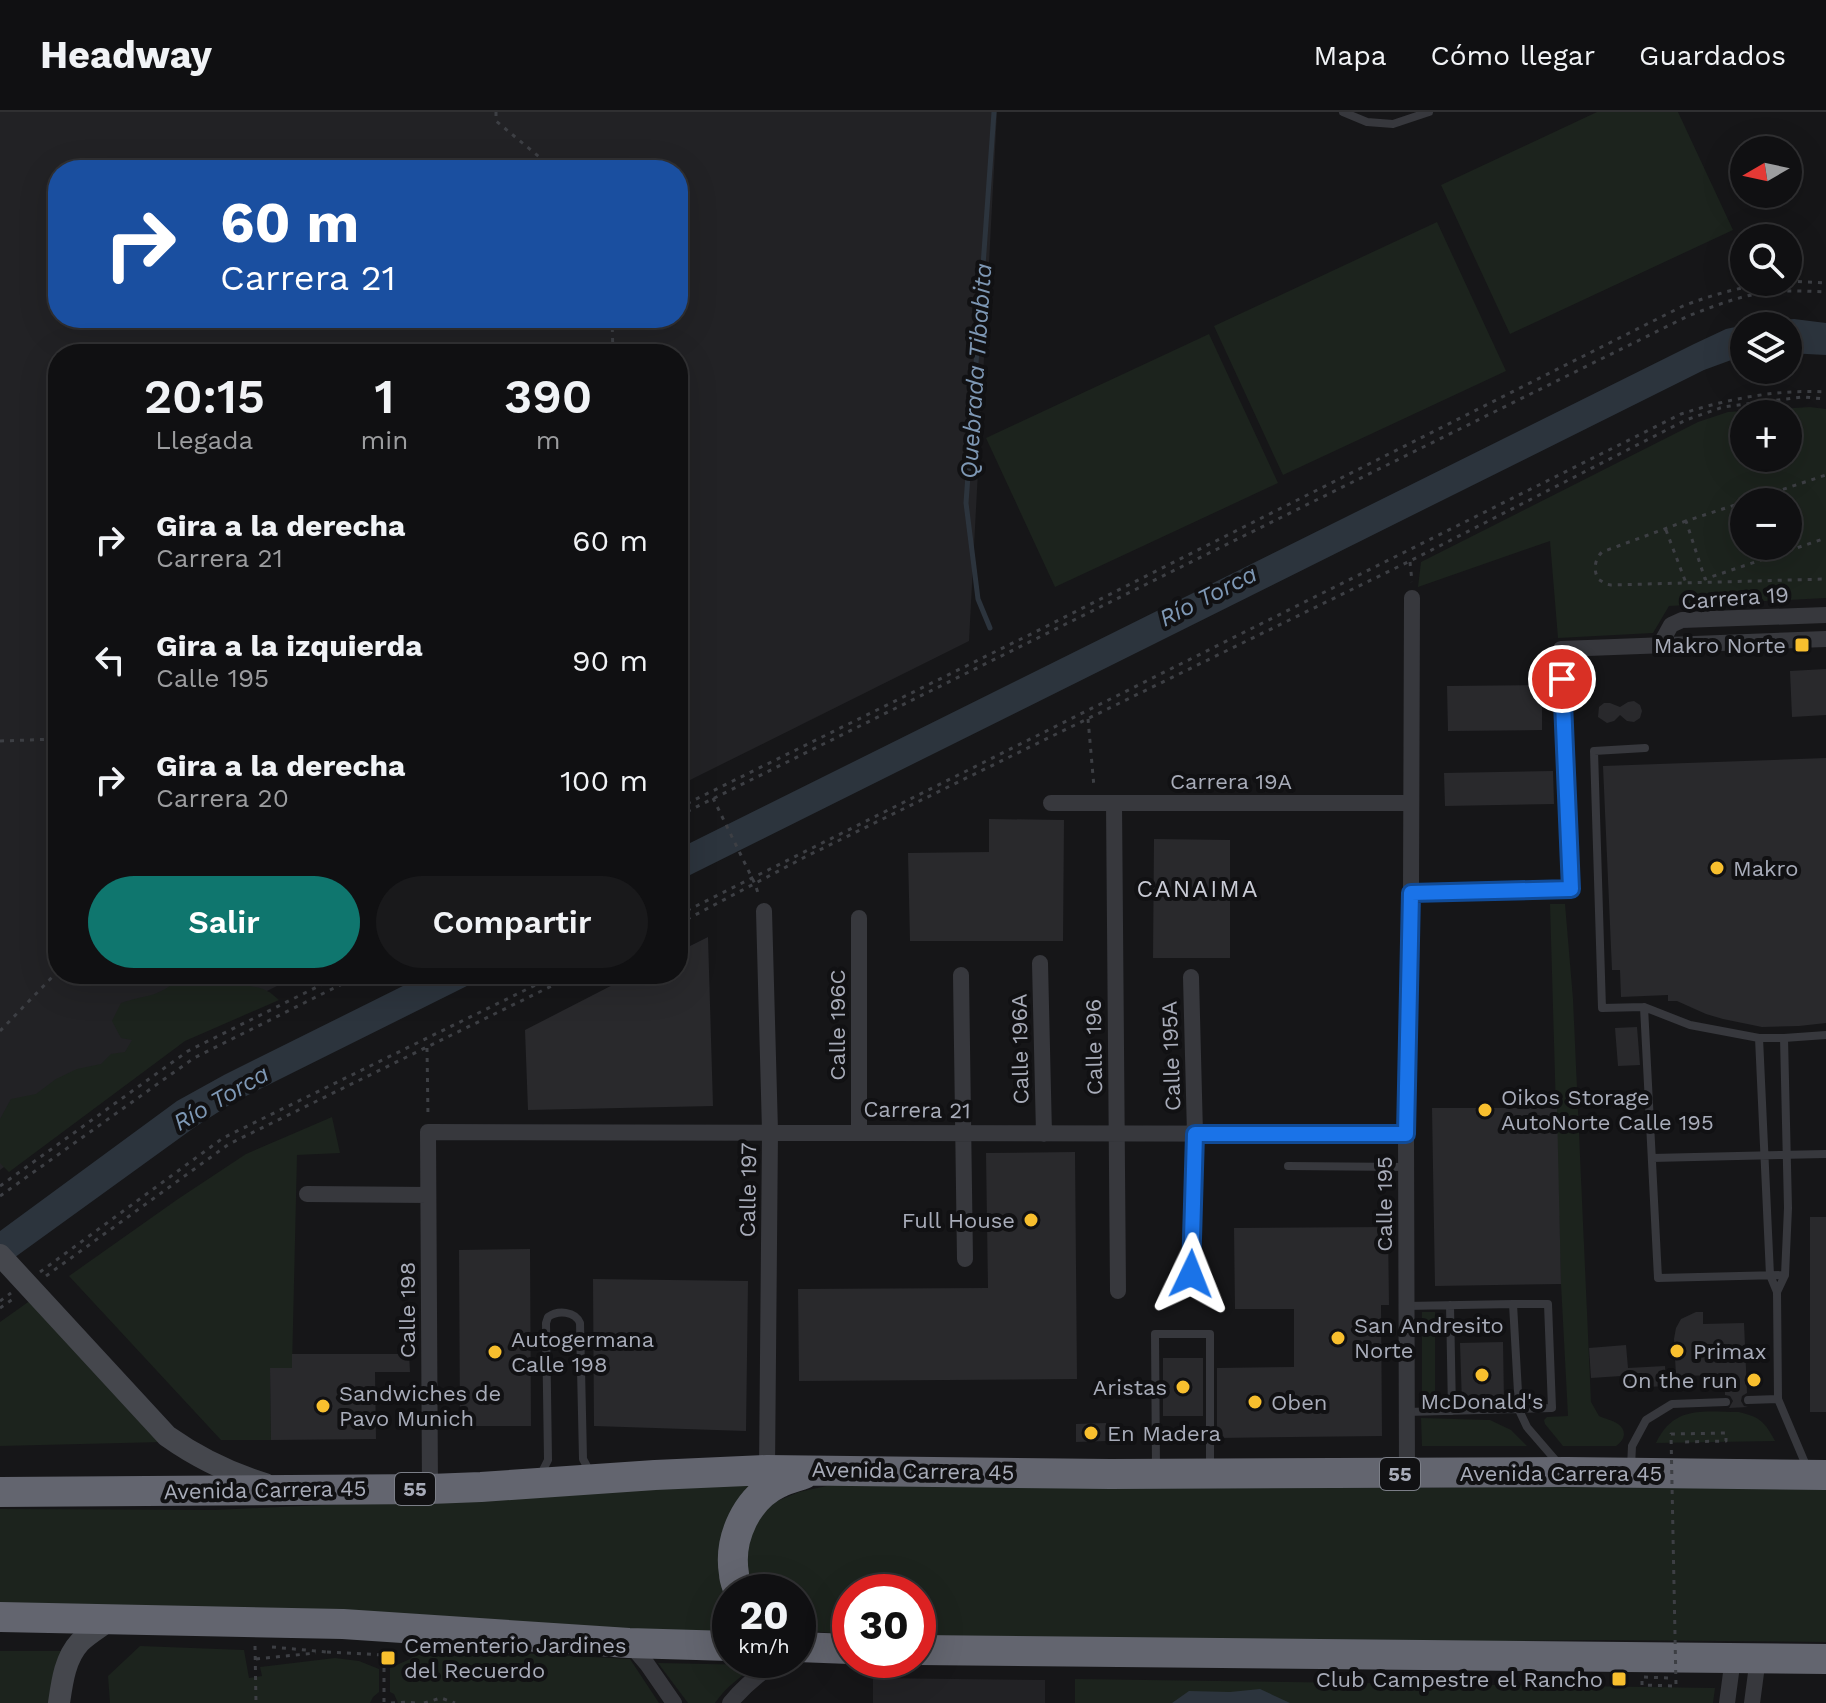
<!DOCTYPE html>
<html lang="es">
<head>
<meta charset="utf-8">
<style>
	body { margin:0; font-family:"Work Sans",sans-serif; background:#19191b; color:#f1f3f6; height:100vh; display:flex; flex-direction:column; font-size:30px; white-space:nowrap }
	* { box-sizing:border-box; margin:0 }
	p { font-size:26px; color:#9c9d9f }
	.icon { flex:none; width:44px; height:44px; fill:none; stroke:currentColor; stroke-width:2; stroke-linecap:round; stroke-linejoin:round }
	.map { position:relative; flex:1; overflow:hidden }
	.sheet { position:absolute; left:48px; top:232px; width:640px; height:640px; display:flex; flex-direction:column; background:#101012; border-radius:32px; box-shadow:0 8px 32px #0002,0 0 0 2px #303032 }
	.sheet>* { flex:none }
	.banner { position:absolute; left:48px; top:48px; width:640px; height:168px; border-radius:32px; box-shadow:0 8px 32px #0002,0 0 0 2px #303032; background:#1a4fa0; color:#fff; overflow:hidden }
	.needle { width:52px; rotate:261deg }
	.buttons { position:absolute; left:1730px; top:24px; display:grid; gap:16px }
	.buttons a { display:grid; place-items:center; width:72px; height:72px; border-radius:50%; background:#101012; box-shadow:0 8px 32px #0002,0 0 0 2px #303032; font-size:40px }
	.speed { position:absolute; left:712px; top:1462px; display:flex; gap:16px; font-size:40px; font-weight:700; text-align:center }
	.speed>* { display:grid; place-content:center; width:104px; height:104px; border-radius:50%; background:#101012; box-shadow:0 8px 32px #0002,0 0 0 2px #303032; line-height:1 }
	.speed small { font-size:20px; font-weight:400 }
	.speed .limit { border:12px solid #d22; background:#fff; color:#111 }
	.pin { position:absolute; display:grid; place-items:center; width:68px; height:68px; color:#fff; margin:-34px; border:4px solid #fff; border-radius:50%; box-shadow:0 2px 8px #0007 }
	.me { position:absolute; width:88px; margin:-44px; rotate:2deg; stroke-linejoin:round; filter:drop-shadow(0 0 6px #0008) }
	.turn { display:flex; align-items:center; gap:28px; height:168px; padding:0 40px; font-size:36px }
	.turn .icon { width:104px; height:104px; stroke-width:2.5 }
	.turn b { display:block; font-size:56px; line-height:68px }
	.eta { display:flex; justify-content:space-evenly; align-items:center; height:136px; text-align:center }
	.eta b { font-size:48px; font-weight:600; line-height:56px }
	.action { display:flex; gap:16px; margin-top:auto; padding:16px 40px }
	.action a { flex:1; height:92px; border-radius:48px; background:#0f766e; color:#fff; font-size:32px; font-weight:600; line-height:92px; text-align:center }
	.action a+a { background:#19191b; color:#f1f3f6 }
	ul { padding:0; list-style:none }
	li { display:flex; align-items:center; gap:24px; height:120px; padding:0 40px }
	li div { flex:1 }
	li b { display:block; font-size:30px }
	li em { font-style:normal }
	header { display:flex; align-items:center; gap:48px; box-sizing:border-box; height:112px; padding:0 40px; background:#101012; border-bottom:2px solid #303032 }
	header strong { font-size:38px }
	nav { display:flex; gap:44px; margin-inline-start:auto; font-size:28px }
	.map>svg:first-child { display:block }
</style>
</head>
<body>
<header>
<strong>Headway</strong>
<nav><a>Mapa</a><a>Cómo llegar</a><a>Guardados</a></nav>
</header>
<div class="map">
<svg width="1826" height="1591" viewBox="0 0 1826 1591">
	<rect width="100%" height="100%" fill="#161618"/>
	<path fill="#222225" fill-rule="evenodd" d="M 0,0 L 997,0 L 969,529 L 678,674 L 678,242 L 58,242 L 58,862 L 301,862 L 179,923 L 0,1058 ZM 58,58 L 678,58 L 678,206 L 58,206 Z
		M 873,1566 L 1045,1568 L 1045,1591 L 873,1591 Z"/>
	<path fill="#1c231d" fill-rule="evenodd" d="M 1597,0 L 1678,0 L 1733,118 L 1510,222 L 1441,73 Z
		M 1437,110 L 1506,259 L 1283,363 L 1214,214 Z
		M 1209,222 L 1278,371 L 1055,475 L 986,326 Z
		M 1810,295 L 1826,297 L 1826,486 L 1669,494 L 1653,521 L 1558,526 L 1550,429 L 1418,475 L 1421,450 L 1698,310 L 1728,300 ZM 1744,302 L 1788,302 L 1788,346 L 1744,346 ZM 1744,390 L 1788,390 L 1788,434 L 1744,434 Z
		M 1550,792 L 1565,792 L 1573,887 L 1591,1290 L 1599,1304 C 1605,1307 1613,1308 1618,1312 C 1628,1319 1624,1329 1616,1334 L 1563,1334 L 1545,1312 L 1544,1308 L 1547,1305 L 1568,1304 L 1561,1172 Z
		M 181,862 L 235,862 C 249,880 252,871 267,879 C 272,881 275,885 279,888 L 185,929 L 9,1060 L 0,1051 L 0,1007 L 11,987 L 36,982 L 56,967 L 77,957 L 101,952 L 111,942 L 125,940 L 132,928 L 121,926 L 112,909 L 121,891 C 147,882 163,886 181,862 Z
		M 332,1005 L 340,1041 L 297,1043 L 292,1256 L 270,1257 L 271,1328 L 221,1328 L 69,1164 L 178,1087 L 246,1042 Z
		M 31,1188 L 163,1330 L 0,1334 L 0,1210 Z
		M 1422,1200 L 1435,1200 L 1435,1287 L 1422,1287 Z
		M 1739,1300 C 1760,1305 1765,1310 1775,1329 L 1656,1331 C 1674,1293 1703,1300 1739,1300 Z
		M 1421,1306 L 1490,1308 L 1511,1318 L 1527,1334 L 1422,1334 Z
		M 761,1372 L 726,1485 L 730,1493 L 730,1523 L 289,1496 L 164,1496 L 0,1492 L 0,1397 L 215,1398 Z
		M 831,1373 L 1404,1376 L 1612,1373 L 1826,1376 L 1826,1530 L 1600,1528 L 1335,1531 L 918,1524 L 918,1480 L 850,1480 L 850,1523 L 801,1518 L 798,1517 L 798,1480 L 752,1480 L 748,1472 L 746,1430 L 758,1406 L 775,1390 L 799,1380 Z
		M 140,1534 L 244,1538 L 249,1566 L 262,1564 L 260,1555 L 335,1546 L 359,1549 L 379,1557 L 379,1580 L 373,1585 L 370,1591 L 110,1591 L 108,1564 Z
		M 421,1536 L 630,1547 L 659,1591 L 398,1591 L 394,1582 L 390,1580 L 390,1556 L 410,1547 Z
		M 0,1539 L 63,1539 L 49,1591 L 0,1591 Z
		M 658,1551 L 757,1553 C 741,1564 726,1575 715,1591 L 688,1591 Z
		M 1075,1567 L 1715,1576 L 1713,1591 L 1075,1591 Z"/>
	<path fill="#2c343d" d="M 1794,207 L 1826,211 L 1826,243 L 1788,241 L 1788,214 L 1744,214 L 1744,245 L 1734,247 L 1704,258 L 678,769 L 678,737 L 1694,232 L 1726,217 L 1758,210 Z
		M 427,862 L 491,862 L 234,990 L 195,1015 L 0,1156 L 0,1119 L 177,989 L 224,963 Z
		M 1260,1577 L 1290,1591 L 1172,1591 L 1189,1579 L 1230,1580 Z"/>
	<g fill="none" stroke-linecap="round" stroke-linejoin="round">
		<path stroke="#2c343d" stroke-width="5" d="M 990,516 L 978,487 L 966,391 L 994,0"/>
	</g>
	<path fill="#29292c" d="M 1826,557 L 1826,603 L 1792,605 L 1790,559 Z
		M 1542,573 L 1542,618 L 1448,619 L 1447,574 Z
		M 1634,589 L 1640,593 L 1642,599 L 1640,606 L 1634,610 L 1627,609 L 1620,603 L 1614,609 L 1607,611 L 1598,605 L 1599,595 L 1604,591 L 1610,591 L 1620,595 L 1628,590 Z
		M 1826,646 L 1826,911 L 1799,914 L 1762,915 L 1723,907 L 1706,902 L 1677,889 L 1668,889 L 1668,883 L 1621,885 L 1620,858 L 1612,858 L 1603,654 Z
		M 1553,659 L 1554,692 L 1445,694 L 1444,661 Z
		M 989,707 L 1064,708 L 1063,829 L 910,829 L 908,741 L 989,740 Z
		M 1154,727 L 1230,728 L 1230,846 L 1153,846 Z
		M 708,825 L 713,994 L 528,998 L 525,918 L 634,862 L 678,862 L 678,840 Z
		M 1637,915 L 1640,953 L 1618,954 L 1615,916 Z
		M 1432,996 L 1557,996 L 1561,1172 L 1435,1174 Z
		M 1075,1040 L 1077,1267 L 799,1269 L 798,1177 L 988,1176 L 986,1041 Z
		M 1810,1105 L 1826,1105 L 1826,1300 L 1810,1300 Z
		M 1388,1115 L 1389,1193 L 1381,1193 L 1382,1324 L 1217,1326 L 1217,1256 L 1294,1255 L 1294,1197 L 1235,1197 L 1234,1116 Z
		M 530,1137 L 531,1314 L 460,1314 L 459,1138 Z
		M 593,1167 L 748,1169 L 746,1319 L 594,1314 Z
		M 1696,1200 L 1703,1200 L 1703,1212 L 1744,1211 L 1747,1281 L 1742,1284 L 1741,1289 L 1744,1294 L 1748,1295 L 1729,1296 L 1733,1289 L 1730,1284 L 1725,1283 L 1725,1263 L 1676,1264 L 1674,1227 L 1676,1216 L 1681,1207 Z
		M 1503,1230 L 1504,1290 L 1462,1292 L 1460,1231 Z
		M 1626,1233 L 1628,1256 L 1665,1254 L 1666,1274 L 1629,1276 L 1629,1270 L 1621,1270 L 1621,1264 L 1591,1266 L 1589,1236 Z
		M 292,1242 L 409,1242 L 410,1260 L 375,1260 L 376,1327 L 271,1328 L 270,1256 L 292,1256 Z
		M 1163,1246 L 1203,1246 L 1203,1304 L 1163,1304 Z
		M 1106,1311 L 1106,1329 L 1076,1330 L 1076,1312 Z"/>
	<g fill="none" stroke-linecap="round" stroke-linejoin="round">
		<path stroke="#3d3f44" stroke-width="3" stroke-dasharray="4 6" stroke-linecap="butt" d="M 496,0 L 496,9 L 555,58
			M 1788,169 L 1826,171
			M 612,206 L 613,242
			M 1744,390 L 1686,409 L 1705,467 L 1826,426
			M 1745,390 L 1826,363
			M 1686,409 L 1602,440 C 1595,447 1593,457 1598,467 L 1606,472 L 1611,473 L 1826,467
			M 1666,418 L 1686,471
			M 1410,450 L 1412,470
			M 1088,607 L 1094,675
			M 0,629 L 58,627
			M 713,686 L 755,772 L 759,784
			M 678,696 L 1027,524 L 1683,194 C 1714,182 1744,174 1777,170
			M 678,704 L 1688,204 C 1712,195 1736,185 1762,181 C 1783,178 1805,179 1826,180
			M 678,803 L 1681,302 C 1727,287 1777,277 1826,280
			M 678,812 L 805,745 L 1410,449 L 1686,308 L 1723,295 L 1803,285 L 1826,287
			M 0,919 L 58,859
			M 427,936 L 428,1004
			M 0,1074 L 188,939 L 343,862
			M 0,1084 L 194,946 L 362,862
			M 40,1160 L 223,1026 L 558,862
			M 46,1164 L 229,1032 L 576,862
			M 0,1189 L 11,1181
			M 0,1196 L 13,1187
			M 255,1534 L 256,1591
			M 272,1535 L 327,1540
			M 327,1540 L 384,1543 L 384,1591
			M 256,1547 L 316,1541
			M 866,1553 L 902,1553
			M 391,1591 L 407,1590 L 416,1591
			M 424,1591 L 441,1586 L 455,1591"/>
		<path stroke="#37383d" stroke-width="8" d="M 1343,0 L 1367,10 L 1393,12 L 1429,0
			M 1645,636 L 1594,639 L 1602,896 L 1644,895 L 1690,913 L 1759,926 L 1784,926 L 1826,923
			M 1644,895 L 1658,1166 L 1785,1163
			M 1759,926 L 1770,1163 L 1777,1180 L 1778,1287 L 1808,1358
			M 1652,1046 L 1826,1042
			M 1288,1054 L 1406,1055
			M 1777,1180 L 1785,1163 L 1788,1096 L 1784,926
			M 1450,1193 L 1452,1299
			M 1406,1194 L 1513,1192 L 1519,1298 L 1527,1315 L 1558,1351
			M 1748,1288 L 1778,1287
			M 1407,1300 L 1552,1296 L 1548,1192 L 1513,1192
			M 1631,1355 L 1632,1334 L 1646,1308 L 1672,1292 L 1726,1290
			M 1156,1357 L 1155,1222 L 1210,1222 L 1210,1355
			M 541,1362 L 548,1348 L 546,1211 L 548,1205 C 558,1198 575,1199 580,1211 L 583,1347 L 591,1362"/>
		<path stroke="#37383d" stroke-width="16" d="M 1660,533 L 1671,513 L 1682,508 L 1826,503
			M 1051,691 L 1411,691
			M 1114,691 L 1118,1179
			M 1411,781 L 1571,777 L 1561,537 L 1826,527
			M 764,799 L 770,1019 L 767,1358
			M 859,806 L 859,1020
			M 1040,851 L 1044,1022
			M 961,863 L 965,1147
			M 1191,865 L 1195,1022 L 1191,1162
			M 307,1082 L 428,1083
			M 1407,1362 L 1406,1022 L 1411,781 L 1412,486
			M 430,1377 L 428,1020 L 1406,1022
			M 630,1532 L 647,1552 L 674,1591
			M 730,1591 C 745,1573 760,1561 779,1548
			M 1727,1591 L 1733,1546
			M 1752,1591 L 1758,1546"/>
		<path stroke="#45474d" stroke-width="22" d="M 0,1143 L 167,1324 C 198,1346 229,1361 265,1372
			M 59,1591 C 62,1570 65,1546 80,1530 C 89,1521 102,1514 112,1506"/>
		<path stroke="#63656f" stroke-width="30" d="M 0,1380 L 430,1377 L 481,1375 L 655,1363 L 767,1358 L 1110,1362 L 1567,1360 L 1826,1363
			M 739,1480 C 737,1474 734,1468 734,1462 C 728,1426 747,1386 779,1371 C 787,1367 796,1365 804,1362
			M 0,1505 L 343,1512 L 629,1531 L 730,1534
			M 798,1535 L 850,1537
			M 918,1538 L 1826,1547"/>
		<path stroke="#3d3f44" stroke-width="3" stroke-dasharray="4 6" stroke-linecap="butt" d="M 1668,1566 L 1642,1565 L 1642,1573 L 1676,1574 L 1671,1322 L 1726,1321 L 1726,1329 L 1680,1330"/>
	</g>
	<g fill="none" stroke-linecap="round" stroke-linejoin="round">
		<g stroke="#114b97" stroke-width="20">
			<path id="route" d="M 1191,1162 L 1195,1022 L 1406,1022 L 1411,781 L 1571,777 L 1562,567"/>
		</g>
		<use href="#route" stroke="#1a73e8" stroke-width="14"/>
	</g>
	<g fill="#f8bf2e" stroke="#111113" stroke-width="3">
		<rect x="1794" y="525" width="16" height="16" rx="4"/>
		<circle cx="1717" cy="756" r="8"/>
		<circle cx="1485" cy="998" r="8"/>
		<circle cx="1031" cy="1108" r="8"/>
		<circle cx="1338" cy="1226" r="8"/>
		<circle cx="1677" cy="1239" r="8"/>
		<circle cx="495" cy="1240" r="8"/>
		<circle cx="1482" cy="1263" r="8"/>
		<circle cx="1754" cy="1268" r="8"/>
		<circle cx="1183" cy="1275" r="8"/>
		<circle cx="1255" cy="1290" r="8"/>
		<circle cx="323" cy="1294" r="8"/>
		<circle cx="1091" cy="1321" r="8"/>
		<rect x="380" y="1538" width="16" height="16" rx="4"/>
		<rect x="1611" y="1559" width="16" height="16" rx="4"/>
	</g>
	<g text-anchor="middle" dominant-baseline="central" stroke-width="8" stroke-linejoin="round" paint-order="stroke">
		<g fill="#111113" stroke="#7b7e87" stroke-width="2">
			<rect x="1380" y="1346" width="40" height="32" rx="6"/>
			<rect x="395" y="1361" width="40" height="32" rx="6"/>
		</g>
		<g font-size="20" font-weight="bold" fill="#a8acb9">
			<text x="1400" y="1362">55</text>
			<text x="415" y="1377">55</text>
		</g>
		<g font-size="22" fill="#a8acb9" stroke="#111113">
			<text transform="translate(1735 486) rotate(-4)">Carrera 19</text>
			<text x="1231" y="669">Carrera 19A</text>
			<text transform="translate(837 913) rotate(-90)">Calle 196C</text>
			<text transform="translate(1094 935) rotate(-91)">Calle 196</text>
			<text transform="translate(1020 937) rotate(-91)">Calle 196A</text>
			<text transform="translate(1171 944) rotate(-92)">Calle 195A</text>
			<text transform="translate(917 998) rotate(1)">Carrera 21</text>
			<text transform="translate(748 1078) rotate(-89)">Calle 197</text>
			<text transform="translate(1384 1092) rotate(-90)">Calle 195</text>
			<text transform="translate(407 1198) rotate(-90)">Calle 198</text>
			<text transform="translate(913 1359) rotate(1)">Avenida Carrera 45</text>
			<text x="1561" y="1361">Avenida Carrera 45</text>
			<text transform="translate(265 1378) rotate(-1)">Avenida Carrera 45</text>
		</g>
		<g font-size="22" fill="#a8acb9" stroke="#111113" text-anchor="start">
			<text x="1786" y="533" text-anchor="end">Makro Norte</text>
			<text x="1733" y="756">Makro</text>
			<text x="1501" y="985">Oikos Storage<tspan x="1501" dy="25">AutoNorte Calle 195</tspan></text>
			<text x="1015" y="1108" text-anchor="end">Full House</text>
			<text x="1354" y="1213">San Andresito<tspan x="1354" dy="25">Norte</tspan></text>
			<text x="511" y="1227">Autogermana<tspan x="511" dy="25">Calle 198</tspan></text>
			<text x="1693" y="1239">Primax</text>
			<text x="1738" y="1268" text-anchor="end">On the run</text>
			<text x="1167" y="1275" text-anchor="end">Aristas</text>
			<text x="339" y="1281">Sandwiches de<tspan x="339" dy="25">Pavo Munich</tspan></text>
			<text x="1482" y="1289" text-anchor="middle">McDonald's</text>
			<text x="1271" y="1290">Oben</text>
			<text x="1107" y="1321">En Madera</text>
			<text x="404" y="1533">Cementerio Jardines<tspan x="404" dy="25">del Recuerdo</tspan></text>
			<text x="1603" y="1567" text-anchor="end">Club Campestre el Rancho</text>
		</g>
		<g font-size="24" font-style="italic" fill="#7e98b5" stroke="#111113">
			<text transform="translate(976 259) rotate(-86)">Quebrada Tibabita</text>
			<text transform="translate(1208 484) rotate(-27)">Río Torca</text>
			<text transform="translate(221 986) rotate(-30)">Río Torca</text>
		</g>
		<g font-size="24" letter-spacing="2" fill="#c9cbd5" stroke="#111113">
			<text x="1198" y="777">CANAIMA</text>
		</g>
	</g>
</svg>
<div class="buttons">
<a><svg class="needle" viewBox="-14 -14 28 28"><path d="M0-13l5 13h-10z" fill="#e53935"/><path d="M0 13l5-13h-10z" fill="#9c9d9f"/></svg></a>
<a><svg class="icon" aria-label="search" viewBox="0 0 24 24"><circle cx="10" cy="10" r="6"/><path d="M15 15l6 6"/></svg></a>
<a><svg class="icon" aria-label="layers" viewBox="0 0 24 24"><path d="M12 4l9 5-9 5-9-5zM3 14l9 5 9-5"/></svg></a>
<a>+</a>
<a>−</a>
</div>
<div class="speed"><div>20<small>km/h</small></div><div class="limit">30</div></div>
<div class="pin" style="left:1562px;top:567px;background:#d93025"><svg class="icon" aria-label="arrive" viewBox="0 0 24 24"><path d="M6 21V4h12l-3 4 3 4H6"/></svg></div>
<svg class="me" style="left:1191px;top:1162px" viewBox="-20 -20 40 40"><path d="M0-17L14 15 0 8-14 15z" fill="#1a73e8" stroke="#fff" stroke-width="4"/></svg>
<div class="banner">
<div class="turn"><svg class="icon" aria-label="right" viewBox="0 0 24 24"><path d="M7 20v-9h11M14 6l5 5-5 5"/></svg><div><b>60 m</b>Carrera 21</div></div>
</div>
<section class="sheet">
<div class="eta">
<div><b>20:15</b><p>Llegada</p></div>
<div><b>1</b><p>min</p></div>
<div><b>390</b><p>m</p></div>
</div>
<ul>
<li><svg class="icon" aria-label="right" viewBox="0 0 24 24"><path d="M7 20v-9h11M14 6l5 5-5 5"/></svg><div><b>Gira a la derecha</b><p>Carrera 21</p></div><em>60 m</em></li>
<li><svg class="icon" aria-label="left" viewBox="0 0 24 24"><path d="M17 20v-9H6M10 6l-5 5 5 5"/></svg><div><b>Gira a la izquierda</b><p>Calle 195</p></div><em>90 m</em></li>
<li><svg class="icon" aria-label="right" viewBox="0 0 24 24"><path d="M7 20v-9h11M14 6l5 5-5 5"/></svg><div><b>Gira a la derecha</b><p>Carrera 20</p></div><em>100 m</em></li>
</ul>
<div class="action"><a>Salir</a><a>Compartir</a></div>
</section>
</div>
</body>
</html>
